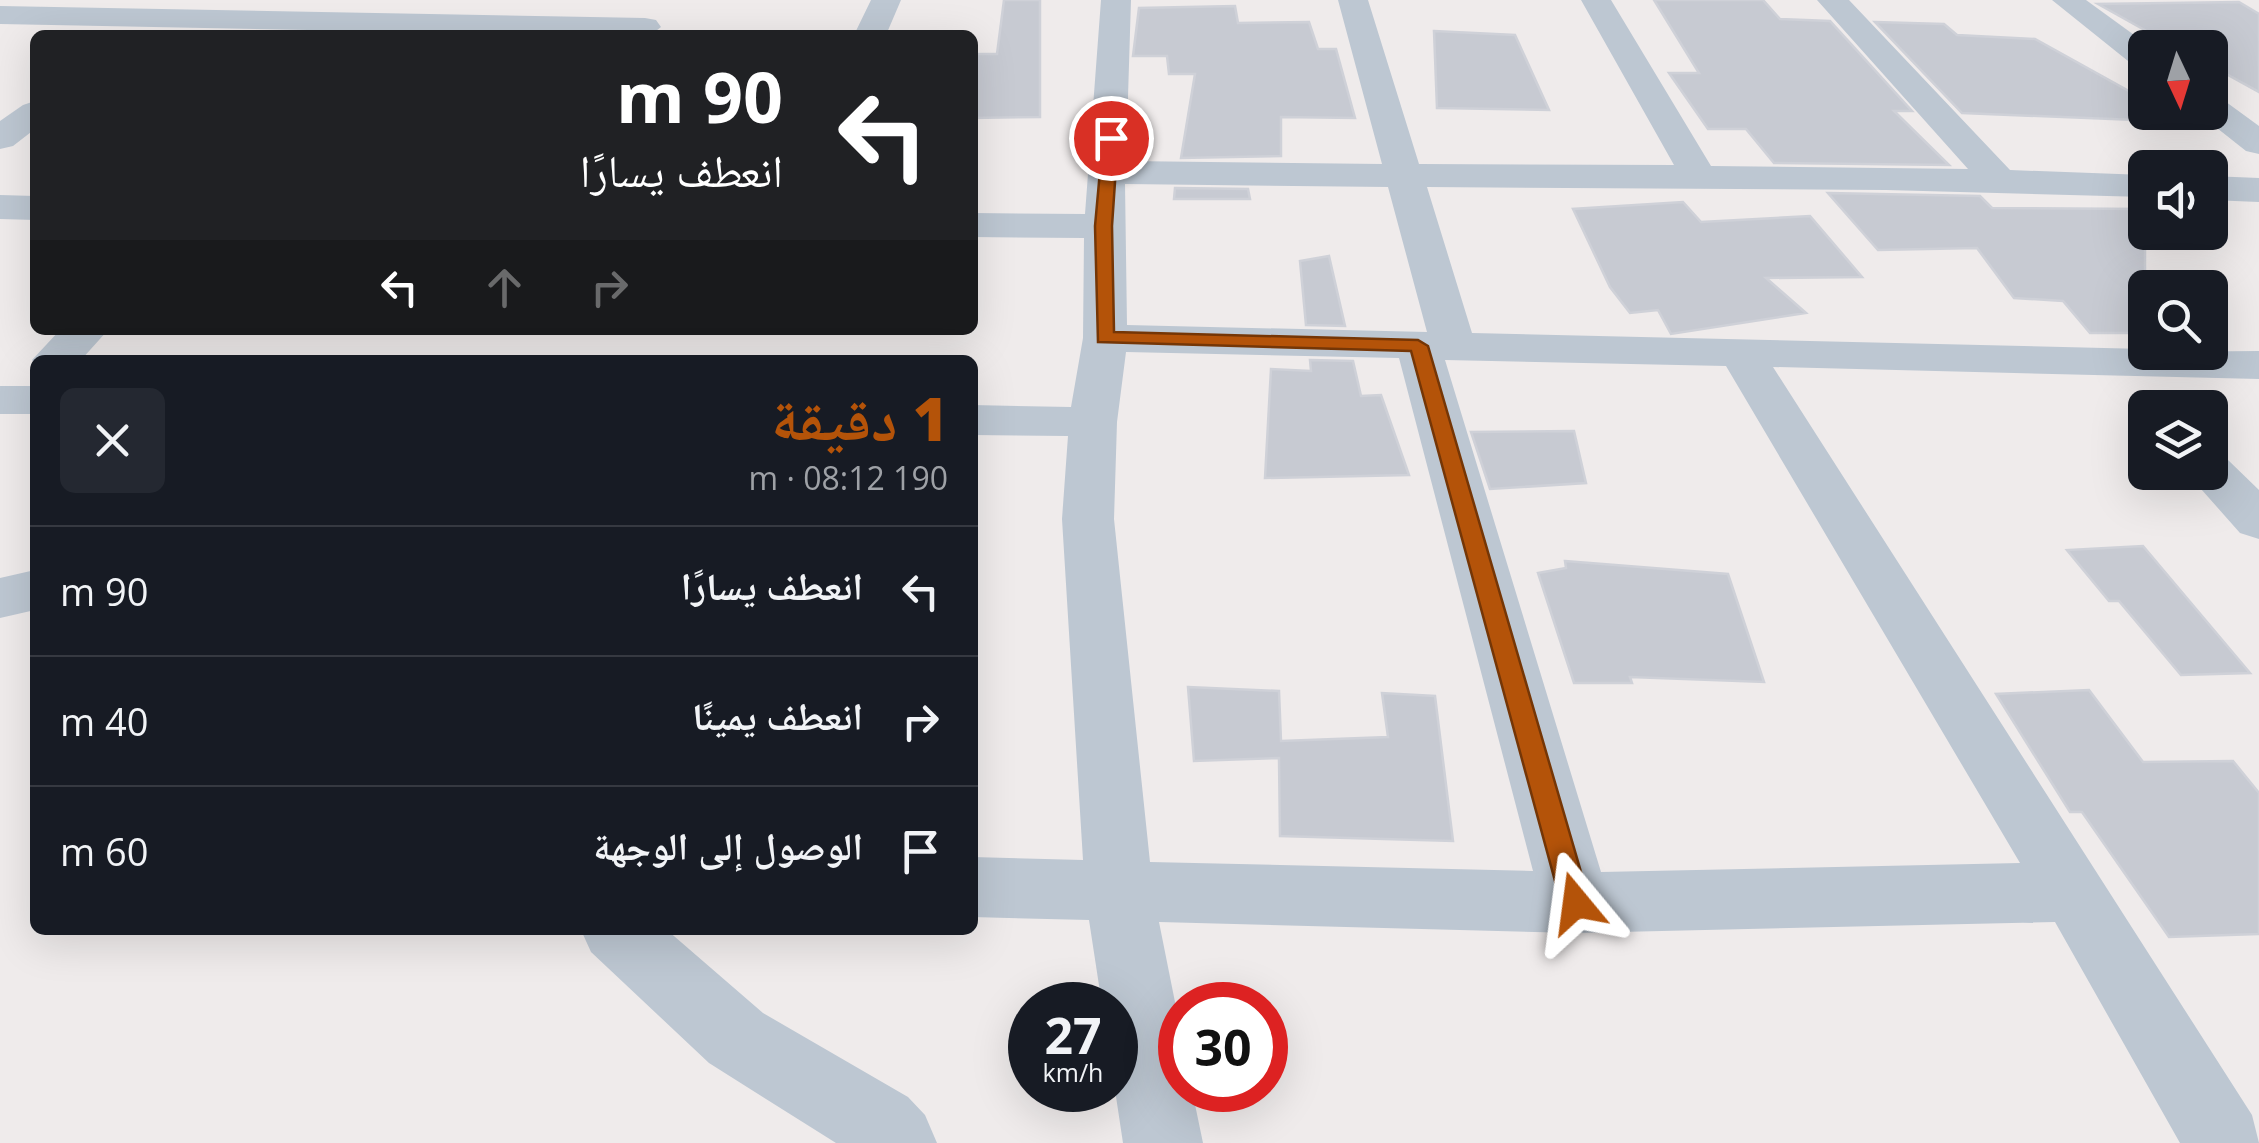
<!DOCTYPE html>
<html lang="ar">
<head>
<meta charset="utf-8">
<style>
	body { margin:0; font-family:"Open Sans","Noto Naskh Arabic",sans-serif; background:#242831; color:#f1f3f6; direction:rtl; height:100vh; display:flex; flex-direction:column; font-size:38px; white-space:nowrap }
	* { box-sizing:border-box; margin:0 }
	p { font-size:32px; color:#9ea1a6 }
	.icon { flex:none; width:55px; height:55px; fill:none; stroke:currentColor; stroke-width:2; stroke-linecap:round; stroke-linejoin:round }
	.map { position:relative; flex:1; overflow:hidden; direction:ltr }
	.side { position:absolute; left:30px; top:355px; width:948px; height:580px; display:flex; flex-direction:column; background:#171b24; border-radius:15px; box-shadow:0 10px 40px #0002; direction:rtl }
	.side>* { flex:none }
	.top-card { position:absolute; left:30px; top:30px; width:948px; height:305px; border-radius:15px; box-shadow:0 10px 40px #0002; direction:rtl; background:#202124; color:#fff; overflow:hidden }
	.needle { width:65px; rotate:176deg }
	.buttons { position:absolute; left:2128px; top:30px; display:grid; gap:20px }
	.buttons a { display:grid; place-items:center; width:100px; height:100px; border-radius:15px; background:#171b24; box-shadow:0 10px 40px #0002; font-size:50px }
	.speed { position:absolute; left:1008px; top:982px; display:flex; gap:20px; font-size:50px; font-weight:700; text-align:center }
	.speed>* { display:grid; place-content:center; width:130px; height:130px; border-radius:50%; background:#171b24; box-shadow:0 10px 40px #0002; line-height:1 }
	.speed small { font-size:25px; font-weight:400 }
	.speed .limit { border:15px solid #d22; background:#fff; color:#111 }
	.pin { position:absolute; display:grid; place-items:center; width:85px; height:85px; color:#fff; margin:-42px; border:5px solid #fff; border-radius:50%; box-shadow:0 2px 10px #0007 }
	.me { position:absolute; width:110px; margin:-55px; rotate:344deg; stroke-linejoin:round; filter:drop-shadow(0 0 8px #0008) }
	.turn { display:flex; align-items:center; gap:35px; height:210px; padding:0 30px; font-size:45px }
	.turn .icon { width:130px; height:130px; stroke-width:2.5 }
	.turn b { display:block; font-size:70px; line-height:85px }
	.lanes { display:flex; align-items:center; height:95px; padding:0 30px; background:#0003; justify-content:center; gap:50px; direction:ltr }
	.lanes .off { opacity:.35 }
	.round { display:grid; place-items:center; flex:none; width:105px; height:105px; border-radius:15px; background:#242831 }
	.overview { display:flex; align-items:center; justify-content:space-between; height:170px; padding:0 30px }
	h1 { font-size:60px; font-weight:800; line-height:75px; color:#b45309 }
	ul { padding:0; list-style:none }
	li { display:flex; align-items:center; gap:30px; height:130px; padding:0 30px; border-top:2px solid #363941 }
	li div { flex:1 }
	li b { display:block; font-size:38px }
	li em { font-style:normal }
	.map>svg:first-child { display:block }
</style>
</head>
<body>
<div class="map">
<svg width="2259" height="1143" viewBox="0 0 2259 1143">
	<rect width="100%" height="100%" fill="#efebeb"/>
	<path fill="#c7cad2" stroke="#cfd1d8" stroke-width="2.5" d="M 1004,0 L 1040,0 L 1040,117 L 972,118 L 972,54 L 997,54 Z
		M 1654,0 L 1763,0 L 1780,19 L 1830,21 L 1912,111 L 1894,111 L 1949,165 L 1774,163 L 1746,129 L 1708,129 L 1669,73 L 1699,73 Z
		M 2239,2 L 2259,14 L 2259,92 L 2210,65 L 2210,48 L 2177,48 L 2098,4 Z
		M 1235,6 L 1238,23 L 1309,22 L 1318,49 L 1336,49 L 1355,118 L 1281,117 L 1281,156 L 1181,158 L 1195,74 L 1169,74 L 1167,56 L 1133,56 L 1139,8 Z
		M 1875,22 L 1944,24 L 1957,35 L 2035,39 L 2145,100 L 2145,112 L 2167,112 L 2185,122 L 1962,113 Z
		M 1434,31 L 1515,35 L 1549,110 L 1437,108 Z
		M 1175,188 L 1248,189 L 1250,199 L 1174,199 Z
		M 1828,193 L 1980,196 L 1992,208 L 2145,209 L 2145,333 L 2090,333 L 2063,301 L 2014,298 L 1977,248 L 1878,250 Z
		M 1683,202 L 1701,222 L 1810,216 L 1862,277 L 1766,278 L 1806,313 L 1671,334 L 1658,310 L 1630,313 L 1610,287 L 1573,209 Z
		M 1329,256 L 1345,326 L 1306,325 L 1300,261 Z
		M 1310,360 L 1353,361 L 1361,396 L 1381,395 L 1409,475 L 1265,478 L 1271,369 L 1311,371 Z
		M 1574,431 L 1586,483 L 1490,489 L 1471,432 Z
		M 2143,546 L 2250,673 L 2181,675 L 2119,601 L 2109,601 L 2067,550 Z
		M 1565,561 L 1728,574 L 1764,682 L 1630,677 L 1632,683 L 1574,683 L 1538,573 L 1566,568 Z
		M 1188,687 L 1279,691 L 1281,741 L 1388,737 L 1382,693 L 1435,696 L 1453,841 L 1280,836 L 1279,758 L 1194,761 Z
		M 2089,690 L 2143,762 L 2233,761 L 2259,793 L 2259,934 L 2169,937 L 2082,812 L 2070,812 L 1996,694 Z"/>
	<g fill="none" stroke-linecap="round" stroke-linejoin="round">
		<path fill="#bdc7d2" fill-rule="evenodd" d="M 871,0 L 901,0 L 886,35 L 854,35 Z
			M 1101,0 L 1131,0 L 1126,161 L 1382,164 L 1338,0 L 1368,0 L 1419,164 L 1674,165 L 1581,0 L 1611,0 L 1711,166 L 1968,169 L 1817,0 L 1849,0 L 2010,170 L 2145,175 L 2145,197 L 1886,190 L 1427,187 L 1472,333 L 2145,349 L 2145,352 L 2259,351 L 2259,379 L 1773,367 L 2252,1115 L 2259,1143 L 2180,1143 L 2055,922 L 1576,933 L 1159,922 L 1180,1027 L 1180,1090 L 1192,1090 L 1203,1143 L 1123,1143 L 1115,1090 L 1115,1005 L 1102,1005 L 1089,920 L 972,917 L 972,857 L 1083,860 L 1062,519 L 1068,436 L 972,435 L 972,405 L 1071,407 L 1083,338 L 1084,238 L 972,237 L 972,213 L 1085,214 ZM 1125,184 L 1388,187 L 1427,332 L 1127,325 ZM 1126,352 L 1399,358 L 1533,871 L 1150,862 L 1114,519 L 1117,422 ZM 1445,360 L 1726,366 L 2020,863 L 1601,872 Z
			M 2052,0 L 2086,0 L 2152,48 L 2145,48 L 2145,68 L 2133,65 Z
			M 0,6 L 645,18 L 656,20 L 661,27 L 651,35 L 570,35 L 0,24 Z
			M 2210,96 L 2222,99 L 2259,126 L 2259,154 L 2246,151 L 2198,113 L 2210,112 Z
			M 35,101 L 35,129 L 13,146 L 0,149 L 0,121 L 23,105 Z
			M 2210,176 L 2259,178 L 2259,202 L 2210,200 Z
			M 0,195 L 35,196 L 35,220 L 0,219 Z
			M 60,330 L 108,330 L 81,360 L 35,360 L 35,364 L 32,360 Z
			M 0,386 L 35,386 L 35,414 L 0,414 Z
			M 2210,455 L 2228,460 L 2259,490 L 2259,539 L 2240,533 L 2186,472 L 2210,472 Z
			M 35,570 L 35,610 L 0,618 L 0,578 Z
			M 581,930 L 667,930 L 763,1013 L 908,1097 L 925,1115 L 937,1143 L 836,1143 L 709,1063 L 591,952 Z"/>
	</g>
	<path fill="#b45309" stroke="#753606" stroke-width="2.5" d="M 1111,133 L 1118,138 L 1112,226 L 1114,332 L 1418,340 L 1428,346 L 1590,903 L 1586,912 L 1576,915 L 1565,912 L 1561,903 L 1411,351 L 1098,342 L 1095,226 L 1103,138 Z"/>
</svg>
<div class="buttons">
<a><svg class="needle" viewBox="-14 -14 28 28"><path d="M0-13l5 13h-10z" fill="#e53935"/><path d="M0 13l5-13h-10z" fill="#9ea1a6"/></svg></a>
<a><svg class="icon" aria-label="sound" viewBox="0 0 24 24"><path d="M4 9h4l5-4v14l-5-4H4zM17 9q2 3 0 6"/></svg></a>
<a><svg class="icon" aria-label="search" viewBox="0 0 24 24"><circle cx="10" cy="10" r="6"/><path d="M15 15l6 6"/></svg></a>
<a><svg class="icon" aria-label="layers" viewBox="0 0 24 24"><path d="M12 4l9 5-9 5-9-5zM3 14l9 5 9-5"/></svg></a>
</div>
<div class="speed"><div>27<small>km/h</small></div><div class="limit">30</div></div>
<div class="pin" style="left:1111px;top:138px;background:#d93025"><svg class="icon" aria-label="arrive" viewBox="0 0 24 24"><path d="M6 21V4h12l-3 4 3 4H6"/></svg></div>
<svg class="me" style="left:1576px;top:903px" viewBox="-20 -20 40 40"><path d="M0-17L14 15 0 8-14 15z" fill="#b45309" stroke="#fff" stroke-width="4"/></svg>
<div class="top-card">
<div class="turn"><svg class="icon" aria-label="left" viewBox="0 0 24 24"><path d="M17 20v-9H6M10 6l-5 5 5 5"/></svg><div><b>90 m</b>انعطف يسارًا</div></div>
<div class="lanes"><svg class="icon" aria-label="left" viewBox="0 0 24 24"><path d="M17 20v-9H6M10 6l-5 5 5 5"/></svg><svg class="icon off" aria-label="ahead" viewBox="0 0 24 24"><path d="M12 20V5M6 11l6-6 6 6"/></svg><svg class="icon off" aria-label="right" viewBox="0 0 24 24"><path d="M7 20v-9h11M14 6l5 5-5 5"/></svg></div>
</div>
<section class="side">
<div class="overview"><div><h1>1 دقيقة</h1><p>190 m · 08:12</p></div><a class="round"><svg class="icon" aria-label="close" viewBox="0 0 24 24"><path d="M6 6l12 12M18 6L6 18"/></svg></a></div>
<ul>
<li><svg class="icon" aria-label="left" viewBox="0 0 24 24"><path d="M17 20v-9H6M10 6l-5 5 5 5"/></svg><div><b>انعطف يسارًا</b></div><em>90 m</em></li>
<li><svg class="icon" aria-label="right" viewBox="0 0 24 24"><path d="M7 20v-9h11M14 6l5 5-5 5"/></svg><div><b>انعطف يمينًا</b></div><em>40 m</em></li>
<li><svg class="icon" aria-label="arrive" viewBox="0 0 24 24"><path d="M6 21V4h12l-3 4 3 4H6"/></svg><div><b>الوصول إلى الوجهة</b></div><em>60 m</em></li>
</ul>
</section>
</div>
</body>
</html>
